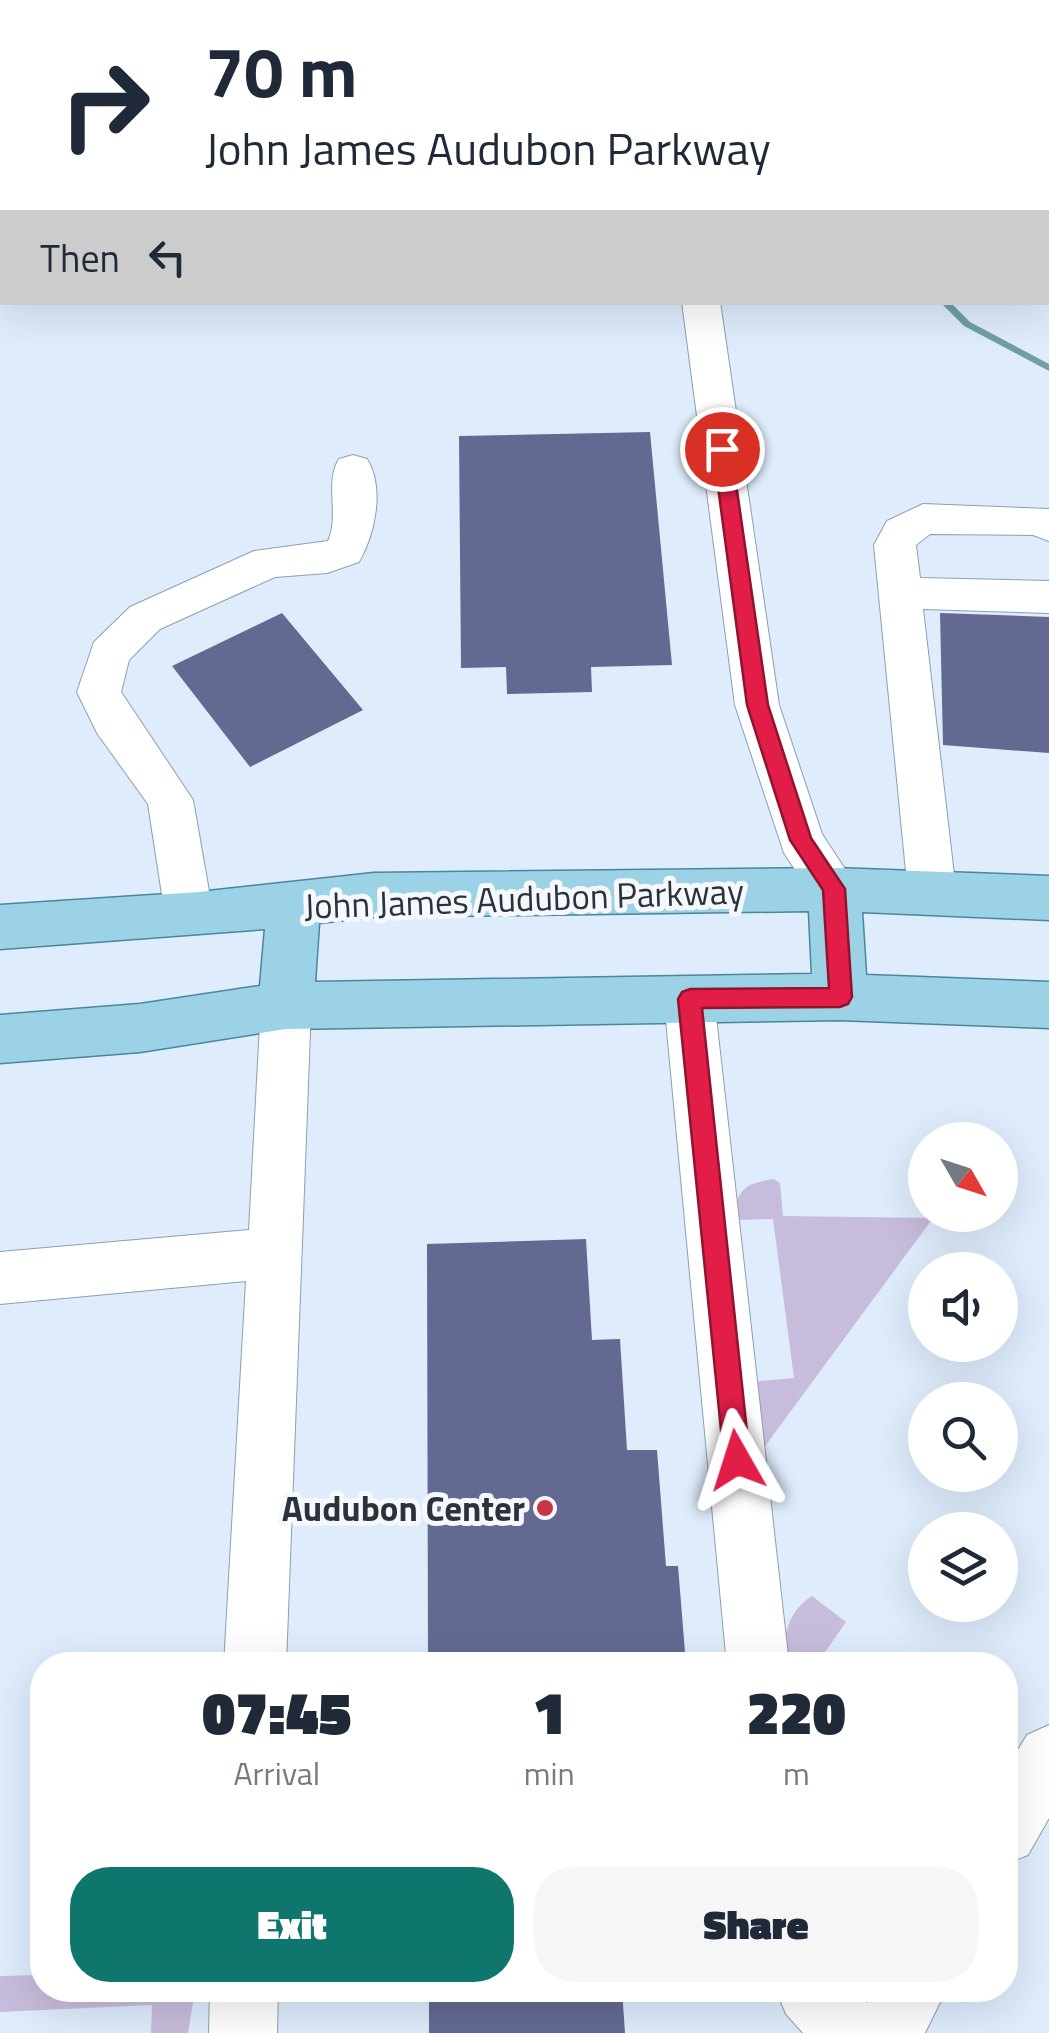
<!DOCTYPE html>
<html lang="en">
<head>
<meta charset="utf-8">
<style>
	body { margin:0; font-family:"Titillium Web",sans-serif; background:#f6f6f7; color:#1f2937; height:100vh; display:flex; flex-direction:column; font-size:38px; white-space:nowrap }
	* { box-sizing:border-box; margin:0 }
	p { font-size:32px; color:#747a83 }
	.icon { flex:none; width:55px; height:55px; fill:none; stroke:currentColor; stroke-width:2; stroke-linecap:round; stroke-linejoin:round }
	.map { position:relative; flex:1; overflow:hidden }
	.side { position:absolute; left:30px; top:1652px; width:988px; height:350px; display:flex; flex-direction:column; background:#fff; border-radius:40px; box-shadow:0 10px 40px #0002 }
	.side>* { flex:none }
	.top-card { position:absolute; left:0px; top:0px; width:1050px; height:305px; box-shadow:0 10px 40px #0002; background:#fff; color:#1f2937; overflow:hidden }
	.needle { width:65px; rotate:129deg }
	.buttons { position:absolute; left:908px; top:1122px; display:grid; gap:20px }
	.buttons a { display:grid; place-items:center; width:110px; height:110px; border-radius:50%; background:#fff; box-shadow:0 10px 40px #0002; font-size:50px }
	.pin { position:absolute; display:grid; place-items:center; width:85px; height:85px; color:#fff; margin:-42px; border:5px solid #fff; border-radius:50%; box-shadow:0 2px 10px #0007 }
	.me { position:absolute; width:110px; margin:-55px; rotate:354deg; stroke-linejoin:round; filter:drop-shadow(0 0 8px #0008) }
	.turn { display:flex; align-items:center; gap:35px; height:210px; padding:0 40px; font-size:45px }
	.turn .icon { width:130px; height:130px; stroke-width:2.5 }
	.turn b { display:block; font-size:70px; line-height:85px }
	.then { display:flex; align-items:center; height:95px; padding:0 40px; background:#0003; gap:20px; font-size:38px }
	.eta { display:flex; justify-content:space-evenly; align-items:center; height:170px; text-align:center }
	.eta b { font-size:60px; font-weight:800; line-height:70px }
	.cta { display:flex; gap:20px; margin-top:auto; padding:20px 40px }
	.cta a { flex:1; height:115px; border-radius:40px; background:#0f766e; color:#fff; font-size:40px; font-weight:800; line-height:115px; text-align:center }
	.cta a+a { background:#f6f6f7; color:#1f2937 }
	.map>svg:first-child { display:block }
</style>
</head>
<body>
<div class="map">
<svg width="1049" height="2033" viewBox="0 0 1049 2033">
	<rect width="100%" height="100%" fill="#deecfc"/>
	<path fill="#c8bcdc" d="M 774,1179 L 780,1183 L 783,1216 L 933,1218 L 760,1453 L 755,1387 L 759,1381 L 794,1378 L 773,1219 L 734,1220 C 736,1190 744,1183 774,1179 Z
		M 812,1596 L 846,1622 L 816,1665 L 785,1665 C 782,1638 787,1612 812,1596 Z
		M 42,1975 L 42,1990 L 195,1990 L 188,2033 L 151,2033 L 152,2005 L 0,2012 L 0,1976 Z"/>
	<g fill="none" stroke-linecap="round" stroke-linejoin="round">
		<path fill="#729fa3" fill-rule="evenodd" d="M 550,0 L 558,0 L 559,2 L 551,2 Z
			M 940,302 L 950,302 L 970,322 L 1049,364 L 1049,371 L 964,326 Z"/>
	</g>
	<path fill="#636991" d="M 650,432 L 672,665 L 591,667 L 592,692 L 507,694 L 506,667 L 461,668 L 459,436 Z
		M 282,613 L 363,710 L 250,767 L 172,666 Z
		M 940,613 L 1049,617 L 1049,753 L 943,745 Z
		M 586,1239 L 592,1340 L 620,1339 L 627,1450 L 657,1450 L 666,1566 L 678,1566 L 685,1652 L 671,1653 L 671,1665 L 428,1665 L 427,1244 Z
		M 429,1990 L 622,1990 L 625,2033 L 429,2033 Z"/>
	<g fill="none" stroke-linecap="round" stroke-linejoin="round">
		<g stroke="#8e9fb1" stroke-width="2">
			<path id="minor" d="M 947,0 L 979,0 L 979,2 L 947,2 Z
				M 1048,28 L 1049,28 L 1049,48 L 1048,48 Z
				M 1048,81 L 1049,81 L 1049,101 L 1048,101 Z
				M 682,302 L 720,302 L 779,705 L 822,834 L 858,889 L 851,903 L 834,909 L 817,903 L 784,853 L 735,705 Z
				M 353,455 L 367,459 C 385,488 375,534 359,562 L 327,573 L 275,577 L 160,629 L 129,660 L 121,692 L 193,800 L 213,914 L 206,928 L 189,934 L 172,928 L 165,914 L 148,804 L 97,733 L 77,692 L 94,642 L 130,607 L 254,551 L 328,541 C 340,515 324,483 339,459 Z
				M 923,504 L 1049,509 L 1049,541 L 1033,535 L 930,534 L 916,545 L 920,578 L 1049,581 L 1049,613 L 923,609 L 956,892 L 949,906 L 932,912 L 915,906 L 908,892 L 874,545 L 887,521 Z
				M 689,978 L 707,984 L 714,999 L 789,1665 L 727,1665 L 664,999 L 671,984 Z
				M 286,985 L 304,991 L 311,1006 L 286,1665 L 224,1665 L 246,1281 L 0,1304 L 0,1252 L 249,1230 L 261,1006 L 268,991 Z
				M 1049,1725 L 1049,1818 L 1028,1855 L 1005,1864 L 1005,1771 L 1027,1735 Z
				M 210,1990 L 278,1990 L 277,2033 L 209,2033 Z
				M 776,1990 L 855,1990 L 867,2003 L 874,1990 L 946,1990 L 925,2033 L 803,2033 L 786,2014 Z"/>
		</g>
		<g stroke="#49869f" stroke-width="3">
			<path id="major" d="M 834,868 L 1049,876 L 1049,920 L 862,912 L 866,975 L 1049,982 L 1049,1028 L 840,1020 L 286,1029 L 140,1052 L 0,1063 L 0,1015 L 140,1004 L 260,986 L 265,929 L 0,949 L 0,905 L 199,892 L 374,873 ZM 809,911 L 812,974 L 315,982 L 319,923 L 374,917 Z"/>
		</g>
		<use href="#minor" fill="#fff" fill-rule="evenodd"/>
		<use href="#major" fill="#9bd2e6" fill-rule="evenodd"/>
	</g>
	<path fill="#e11d48" stroke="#92132f" stroke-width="2.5" d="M 722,443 L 731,449 L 768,705 L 811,838 L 845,889 L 852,997 L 848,1004 L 840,1007 L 702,1008 L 750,1460 L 747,1469 L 737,1473 L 728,1469 L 724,1460 L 678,999 L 682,992 L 690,989 L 829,988 L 823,890 L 790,840 L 747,705 L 713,449 Z"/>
	<circle fill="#c63644" stroke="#f5f8fc" stroke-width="4" cx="545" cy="1508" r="10"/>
	<g text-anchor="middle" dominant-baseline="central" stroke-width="10" stroke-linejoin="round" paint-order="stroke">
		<g font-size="35" fill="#2b3239" stroke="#f5f8fc">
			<text transform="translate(524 898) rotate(-2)">John James Audubon Parkway</text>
		</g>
		<g font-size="35" font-weight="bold" fill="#2b3239" stroke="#f5f8fc" text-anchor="end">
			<text x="525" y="1508">Audubon Center</text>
		</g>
	</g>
</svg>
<div class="buttons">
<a><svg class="needle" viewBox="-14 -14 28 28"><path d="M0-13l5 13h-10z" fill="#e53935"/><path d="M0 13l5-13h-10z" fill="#747a83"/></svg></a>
<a><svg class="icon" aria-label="sound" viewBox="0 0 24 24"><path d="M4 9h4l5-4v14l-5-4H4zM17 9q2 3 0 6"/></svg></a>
<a><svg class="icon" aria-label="search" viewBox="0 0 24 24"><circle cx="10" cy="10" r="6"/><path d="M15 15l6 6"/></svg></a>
<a><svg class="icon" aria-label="layers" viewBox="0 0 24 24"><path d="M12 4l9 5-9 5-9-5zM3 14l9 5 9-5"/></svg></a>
</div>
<div class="pin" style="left:722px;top:449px;background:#d93025"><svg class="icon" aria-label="arrive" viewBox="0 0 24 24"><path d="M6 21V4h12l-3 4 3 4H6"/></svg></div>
<svg class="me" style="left:737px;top:1460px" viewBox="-20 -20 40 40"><path d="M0-17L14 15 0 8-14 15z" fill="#e11d48" stroke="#fff" stroke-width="4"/></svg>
<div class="top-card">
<div class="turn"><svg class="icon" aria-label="right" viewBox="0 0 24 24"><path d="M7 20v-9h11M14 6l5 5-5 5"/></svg><div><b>70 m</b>John James Audubon Parkway</div></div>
<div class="then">Then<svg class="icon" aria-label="left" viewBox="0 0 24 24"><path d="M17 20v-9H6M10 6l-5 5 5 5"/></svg></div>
</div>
<section class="side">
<div class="eta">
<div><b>07:45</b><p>Arrival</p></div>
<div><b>1</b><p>min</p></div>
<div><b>220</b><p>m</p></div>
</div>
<div class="cta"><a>Exit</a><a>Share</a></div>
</section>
</div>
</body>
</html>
